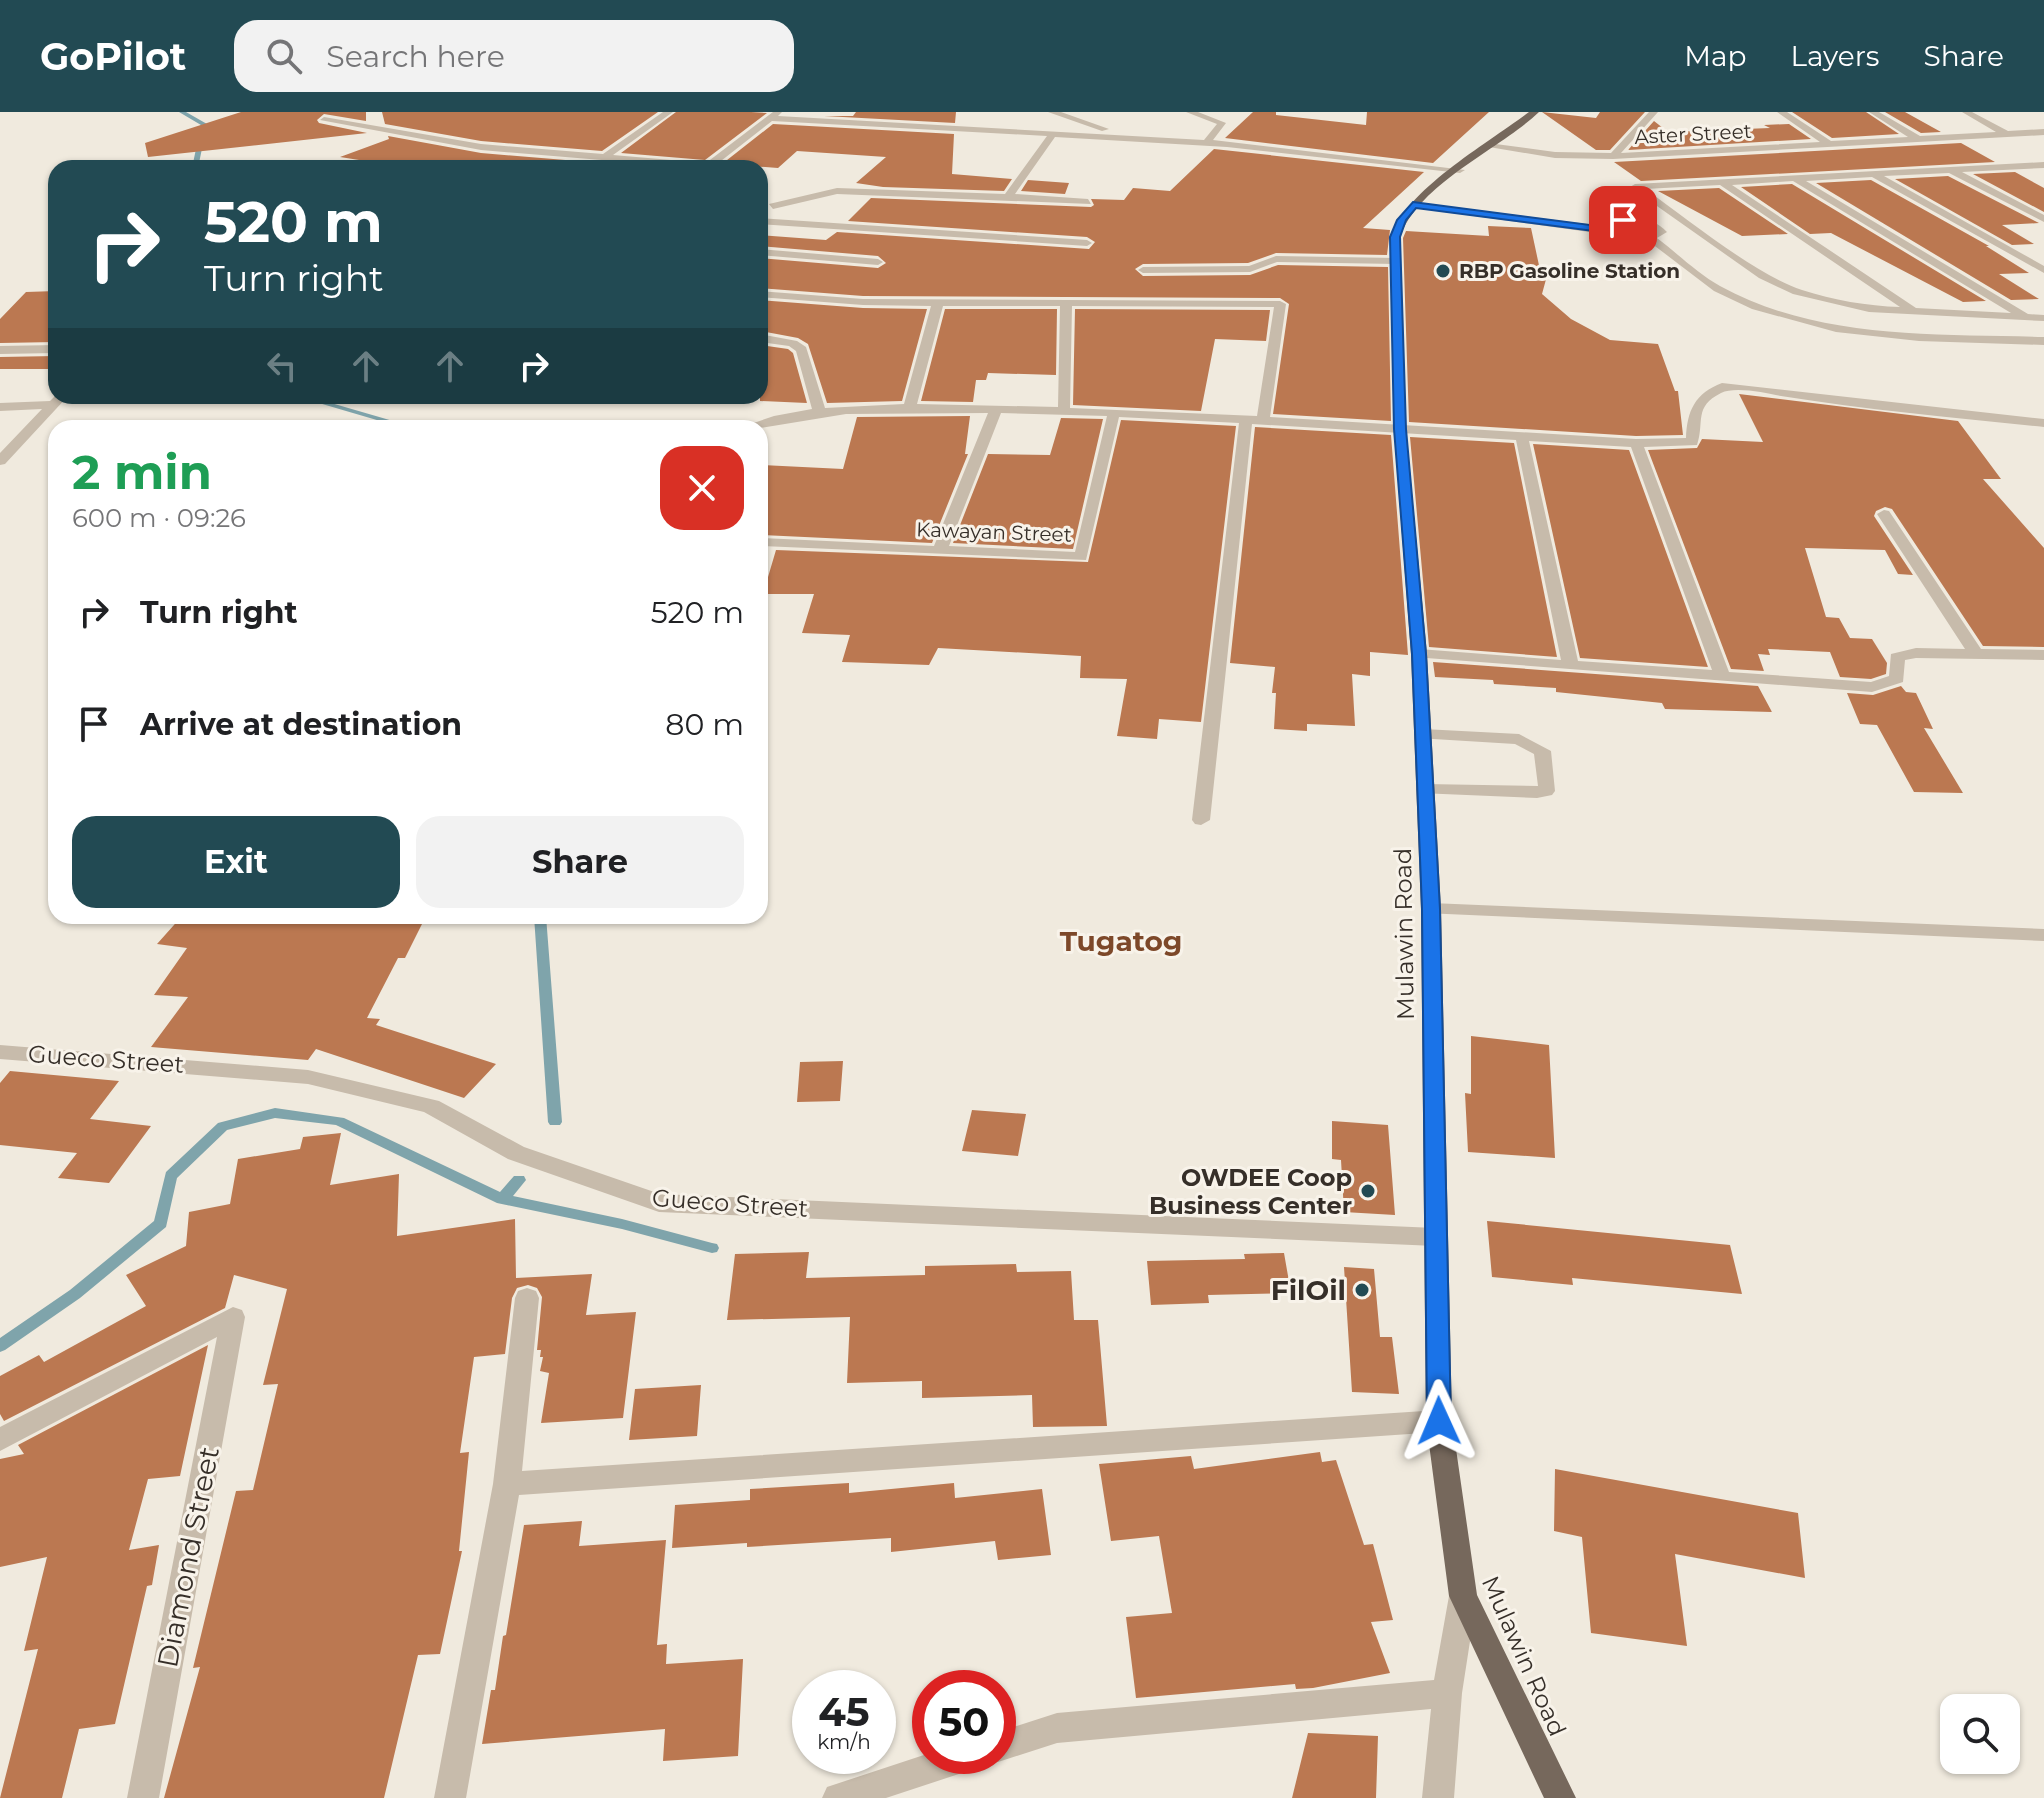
<!DOCTYPE html>
<html lang="en">
<head>
<meta charset="utf-8">
<style>
	body { margin:0; font-family:Montserrat,sans-serif; background:#f2f2f2; color:#202124; height:100vh; display:flex; flex-direction:column; font-size:30px; white-space:nowrap }
	* { box-sizing:border-box; margin:0 }
	p { font-size:26px; color:#757577 }
	.icon { flex:none; width:44px; height:44px; fill:none; stroke:currentColor; stroke-width:2; stroke-linecap:round; stroke-linejoin:round }
	.map { position:relative; flex:1; overflow:hidden }
	.panel { position:absolute; left:48px; top:308px; width:720px; height:504px; display:flex; flex-direction:column; background:#fff; border-radius:24px; box-shadow:0 2px 6px #0004 }
	.panel>* { flex:none }
	.hud { position:absolute; left:48px; top:48px; width:720px; height:244px; border-radius:24px; box-shadow:0 2px 6px #0004; background:#224a53; color:#fff; overflow:hidden }
	.controls { position:absolute; left:1940px; top:1582px; display:grid; gap:16px }
	.controls a { display:grid; place-items:center; width:80px; height:80px; border-radius:16px; background:#fff; box-shadow:0 2px 6px #0004; font-size:40px }
	.speed { position:absolute; left:792px; top:1558px; display:flex; gap:16px; font-size:40px; font-weight:700; text-align:center }
	.speed>* { display:grid; place-content:center; width:104px; height:104px; border-radius:50%; background:#fff; box-shadow:0 2px 6px #0004; line-height:1 }
	.speed small { font-size:20px; font-weight:400 }
	.speed .limit { border:12px solid #d22; background:#fff; color:#111 }
	.pin { position:absolute; display:grid; place-items:center; width:68px; height:68px; color:#fff; margin:-34px; border-radius:16px; box-shadow:0 4px 12px #0006 }
	.me { position:absolute; width:88px; margin:-44px; rotate:359deg; stroke-linejoin:round; filter:drop-shadow(0 0 6px #0008) }
	.turn { display:flex; align-items:center; gap:28px; height:168px; padding:0 24px; font-size:36px }
	.turn .icon { width:104px; height:104px; stroke-width:2.5 }
	.turn b { display:block; font-size:56px; line-height:68px }
	.lanes { display:flex; align-items:center; height:76px; padding:0 24px; background:#0003; justify-content:center; gap:40px; direction:ltr }
	.lanes .off { opacity:.35 }
	.round { display:grid; place-items:center; flex:none; width:84px; height:84px; border-radius:24px; background:#f2f2f2 }
	.head { display:flex; align-items:center; justify-content:space-between; height:136px; padding:0 24px }
	h1 { font-size:48px; font-weight:700; line-height:60px; color:#1e9e55 }
	.cta { display:flex; gap:16px; margin-top:auto; padding:16px 24px }
	.cta a { flex:1; height:92px; border-radius:24px; background:#224a53; color:#fff; font-size:32px; font-weight:700; line-height:92px; text-align:center }
	.cta a+a { background:#f2f2f2; color:#202124 }
	ul { padding:0; list-style:none }
	li { display:flex; align-items:center; gap:24px; height:112px; padding:0 24px }
	li div { flex:1 }
	li b { display:block; font-size:30px }
	li em { font-style:normal }
	header { display:flex; align-items:center; gap:48px; box-sizing:border-box; height:112px; padding:0 40px; background:#224a53; color:#fff }
	header strong { font-size:38px }
	nav { display:flex; gap:44px; margin-inline-start:auto; font-size:28px }
	.search { width:560px; height:72px; background:#f2f2f2; display:flex; align-items:center; gap:20px; box-sizing:border-box; padding:0 28px; border-radius:24px; color:#757577; font-size:30px }
	.map>svg:first-child { display:block }
</style>
</head>
<body>
<header>
<strong>GoPilot</strong>
<div class="search"><svg class="icon" aria-label="search" viewBox="0 0 24 24"><circle cx="10" cy="10" r="6"/><path d="M15 15l6 6"/></svg>Search here</div>
<nav><a>Map</a><a>Layers</a><a>Share</a></nav>
</header>
<div class="map">
<svg width="2044" height="1686" viewBox="0 0 2044 1686">
	<rect width="100%" height="100%" fill="#f0eade"/>
	<g fill="none" stroke-linecap="round" stroke-linejoin="round">
		<path fill="#7fa4ab" fill-rule="evenodd" d="M 179,0 L 186,0 L 207,12 L 198,56 L 192,56 L 201,13 Z
			M 295,284 L 307,284 L 417,316 L 404,316 Z
			M 534,804 L 546,804 L 562,1010 L 560,1013 L 550,1013 L 548,1010 Z
			M 275,996 L 344,1006 L 500,1080 L 514,1064 L 524,1064 L 526,1068 L 513,1084 L 622,1107 L 712,1131 L 717,1132 L 719,1136 L 717,1140 L 712,1141 L 622,1117 L 497,1091 L 336,1013 L 275,1006 L 227,1018 L 177,1066 L 166,1115 L 80,1186 L 5,1238 L 0,1240 L 0,1226 L 70,1178 L 154,1109 L 166,1060 L 218,1011 Z"/>
	</g>
	<path fill="#bb7851" d="M 241,0 L 366,0 L 366,9 L 324,2 L 317,8 L 319,11 L 367,21 L 148,45 L 145,31 Z
		M 382,0 L 658,0 L 602,39 L 481,29 L 385,12 Z
		M 676,0 L 751,0 L 767,1 L 705,48 L 621,41 Z
		M 856,0 L 956,0 L 955,11 L 824,4 L 853,4 Z
		M 1253,0 L 1276,0 L 1276,3 L 1366,13 L 1367,0 L 1489,0 L 1433,51 L 1225,26 Z
		M 1542,0 L 1596,6 L 1600,0 L 1645,0 L 1610,38 L 1596,38 Z
		M 1792,0 L 1866,0 L 1899,22 L 1832,26 Z
		M 1885,0 L 1905,0 L 1941,20 L 1921,21 Z
		M 1654,9 L 1668,20 L 1770,16 L 1764,13 L 1789,12 L 1811,27 L 1628,38 Z
		M 773,12 L 954,22 L 952,62 L 1012,67 L 1004,79 L 883,75 L 856,71 L 886,45 L 797,39 L 778,56 L 722,52 Z
		M 388,24 L 481,41 L 662,56 L 410,56 L 340,45 L 389,27 Z
		M 1961,31 L 1995,50 L 1641,69 L 1614,50 Z
		M 1214,37 L 1424,60 L 1363,116 L 1390,118 L 1387,143 L 1276,141 L 1248,151 L 1143,152 L 1135,157 L 1143,164 L 1250,163 L 1278,153 L 1388,155 L 1391,309 L 1273,302 L 1289,192 L 1280,186 L 863,184 L 760,176 L 760,146 L 878,156 L 886,151 L 878,144 L 760,134 L 760,123 L 826,128 L 837,120 L 1089,137 L 1095,130 L 1087,125 L 848,109 L 871,86 L 1091,95 L 1094,93 L 1091,87 L 1124,88 L 1133,76 L 1170,79 Z
		M 2015,60 L 2044,76 L 2044,100 L 1973,62 Z
		M 1948,64 L 2039,111 L 2002,113 L 2034,132 L 2012,133 L 1895,67 Z
		M 1028,68 L 1069,71 L 1065,82 L 1021,79 Z
		M 1871,68 L 1989,134 L 1986,134 L 2029,161 L 1999,162 L 2039,187 L 2011,188 L 1816,71 Z
		M 1792,72 L 1986,189 L 1963,190 L 1831,121 L 1810,122 L 1741,75 Z
		M 1719,76 L 1788,122 L 1742,124 L 1658,79 Z
		M 1488,114 L 1531,116 L 1540,158 L 1548,160 L 1542,182 L 1571,207 L 1610,228 L 1658,232 L 1675,279 L 1678,279 L 1683,323 L 1636,324 L 1409,310 L 1403,126 L 1406,119 L 1489,124 Z
		M 56,179 L 56,230 L 0,231 L 0,207 L 26,180 Z
		M 760,188 L 863,196 L 927,197 L 902,289 L 827,291 L 808,232 L 798,226 L 760,219 Z
		M 945,197 L 1057,197 L 1056,263 L 988,261 L 986,268 L 976,268 L 973,290 L 921,289 Z
		M 1075,197 L 1270,198 L 1266,229 L 1215,227 L 1201,299 L 1073,293 Z
		M 760,233 L 788,237 L 793,241 L 807,291 L 760,289 Z
		M 56,244 L 56,257 L 0,257 L 0,245 Z
		M 1739,282 L 1958,309 L 2001,367 L 1983,367 L 2044,436 L 2044,535 L 1983,534 L 1892,397 L 1885,395 L 1876,399 L 1874,404 L 1913,463 L 1898,462 L 1885,438 L 1805,436 L 1826,505 L 1839,506 L 1850,526 L 1872,527 L 1887,551 L 1886,562 L 1871,567 L 1840,565 L 1830,540 L 1768,537 L 1770,543 L 1758,542 L 1764,559 L 1731,557 L 1648,338 L 1697,336 L 1702,327 L 1763,330 Z
		M 970,304 L 965,342 L 968,342 L 932,431 L 760,423 L 760,353 L 843,357 L 857,305 Z
		M 1061,306 L 1103,307 L 1073,437 L 953,431 L 988,342 L 1050,343 Z
		M 1121,308 L 1236,314 L 1201,610 L 1159,607 L 1157,627 L 1117,624 L 1127,567 L 1080,566 L 1081,544 L 938,536 L 929,553 L 842,550 L 850,523 L 802,521 L 814,482 L 763,482 L 776,438 L 1088,450 Z
		M 1255,315 L 1391,323 L 1408,543 L 1370,540 L 1370,564 L 1352,562 L 1355,614 L 1307,612 L 1307,619 L 1274,617 L 1276,581 L 1272,581 L 1275,555 L 1230,551 Z
		M 1410,325 L 1514,331 L 1557,545 L 1429,535 Z
		M 1533,332 L 1629,338 L 1708,555 L 1580,546 Z
		M 1433,550 L 1758,574 L 1772,600 L 1665,597 L 1662,591 L 1556,580 L 1556,576 L 1494,572 L 1493,568 L 1435,565 Z
		M 1901,574 L 1906,580 L 1916,581 L 1933,617 L 1924,616 L 1963,681 L 1914,680 L 1877,613 L 1860,612 L 1847,581 L 1873,583 Z
		M 182,804 L 426,804 L 405,846 L 398,846 L 367,906 L 380,907 L 376,913 L 496,952 L 464,986 L 316,937 L 308,948 L 151,935 L 188,885 L 154,883 L 187,836 L 157,832 Z
		M 1471,924 L 1549,933 L 1555,1046 L 1468,1040 L 1465,981 L 1471,982 Z
		M 843,949 L 840,989 L 797,990 L 800,950 Z
		M 10,959 L 119,969 L 90,1007 L 151,1014 L 109,1071 L 58,1066 L 77,1041 L 0,1033 L 0,971 Z
		M 972,998 L 1026,1002 L 1018,1044 L 962,1039 Z
		M 1332,1009 L 1388,1013 L 1395,1103 L 1344,1100 L 1341,1048 L 1332,1047 Z
		M 341,1021 L 330,1073 L 399,1062 L 397,1124 L 515,1107 L 516,1166 L 592,1162 L 586,1203 L 636,1200 L 623,1306 L 541,1311 L 549,1261 L 540,1259 L 543,1245 L 540,1245 L 541,1238 L 537,1238 L 542,1185 L 537,1176 L 528,1173 L 517,1176 L 512,1186 L 505,1242 L 474,1245 L 460,1341 L 469,1340 L 459,1439 L 462,1439 L 440,1542 L 418,1543 L 384,1686 L 164,1686 L 200,1555 L 193,1556 L 236,1379 L 253,1378 L 278,1272 L 263,1273 L 287,1177 L 234,1163 L 225,1196 L 4,1309 L 0,1302 L 0,1264 L 39,1243 L 44,1250 L 146,1194 L 126,1163 L 186,1134 L 189,1100 L 230,1092 L 238,1047 L 300,1037 L 303,1025 Z
		M 1487,1109 L 1730,1133 L 1742,1182 L 1572,1166 L 1573,1173 L 1492,1165 Z
		M 809,1140 L 806,1166 L 925,1163 L 925,1154 L 1016,1152 L 1017,1160 L 1071,1159 L 1074,1208 L 1098,1208 L 1107,1314 L 1033,1315 L 1032,1283 L 922,1286 L 922,1269 L 847,1271 L 850,1205 L 727,1208 L 735,1142 Z
		M 1284,1141 L 1291,1181 L 1208,1183 L 1209,1191 L 1151,1193 L 1147,1149 L 1245,1147 L 1244,1142 Z
		M 1344,1155 L 1374,1157 L 1380,1225 L 1392,1225 L 1399,1282 L 1352,1280 Z
		M 208,1233 L 180,1364 L 148,1367 L 129,1438 L 159,1433 L 152,1473 L 147,1474 L 115,1612 L 79,1617 L 62,1686 L 0,1686 L 38,1537 L 24,1539 L 47,1445 L 0,1455 L 0,1347 L 24,1342 L 18,1333 Z
		M 701,1273 L 697,1324 L 629,1328 L 635,1277 Z
		M 1320,1340 L 1322,1350 L 1336,1348 L 1364,1433 L 1373,1432 L 1393,1508 L 1371,1510 L 1390,1561 L 1313,1576 L 1296,1577 L 1295,1572 L 1136,1586 L 1126,1505 L 1172,1501 L 1159,1424 L 1111,1429 L 1099,1352 L 1191,1344 L 1194,1357 Z
		M 1555,1357 L 1798,1401 L 1805,1466 L 1675,1442 L 1687,1534 L 1591,1521 L 1582,1425 L 1554,1419 Z
		M 849,1371 L 849,1381 L 954,1371 L 955,1386 L 1042,1377 L 1051,1443 L 998,1448 L 995,1429 L 891,1440 L 891,1426 L 747,1435 L 747,1431 L 672,1436 L 675,1393 L 750,1388 L 750,1377 Z
		M 582,1409 L 579,1434 L 666,1428 L 657,1533 L 667,1532 L 666,1552 L 743,1547 L 738,1644 L 663,1649 L 665,1617 L 482,1632 L 491,1578 L 495,1578 L 503,1524 L 506,1523 L 524,1413 Z
		M 1308,1621 L 1378,1624 L 1376,1686 L 1292,1686 Z"/>
	<g fill="none" stroke-linecap="round" stroke-linejoin="round">
		<path fill="#c7bbab" fill-rule="evenodd" d="M 663,0 L 673,0 L 613,43 L 706,51 L 773,0 L 782,0 L 778,4 L 1204,28 L 1217,12 L 1186,0 L 1198,0 L 1226,11 L 1213,28 L 1465,58 L 1460,61 L 1227,35 L 1055,25 L 1015,82 L 1088,87 L 1091,92 L 837,82 L 773,97 L 769,92 L 837,76 L 1005,82 L 1047,24 L 772,9 L 712,56 L 698,56 L 481,38 L 320,8 L 324,5 L 481,32 L 603,42 Z
			M 1048,0 L 1061,0 L 1109,17 L 1102,19 Z
			M 1649,0 L 1658,0 L 1621,41 L 1820,30 L 1777,0 L 1787,0 L 1831,29 L 1908,25 L 1869,0 L 1879,0 L 1920,24 L 1996,20 L 1962,0 L 1972,0 L 2008,19 L 2044,17 L 2044,23 L 1613,47 L 1555,46 L 1483,34 L 1488,31 L 1555,40 L 1611,41 Z
			M 2044,50 L 2044,56 L 1962,60 L 2044,103 L 2044,110 L 1949,61 L 1884,64 L 2044,154 L 2044,161 L 1872,65 L 1806,69 L 2028,202 L 2044,203 L 2044,209 L 1869,200 L 1793,182 L 1759,166 L 1630,75 L 1635,72 ZM 1793,69 L 2011,201 L 1916,196 L 1732,73 ZM 1720,73 L 1900,195 C 1867,194 1833,188 1802,178 C 1754,162 1688,107 1645,77 Z
			M 1413,90 L 1603,114 C 1620,99 1653,104 1667,120 L 1657,126 C 1678,142 1697,161 1720,174 C 1818,228 1936,222 2044,225 L 2044,233 L 1919,229 L 1836,220 L 1752,197 L 1714,179 L 1647,128 L 1409,95 ZM 1634,111 L 1655,119 L 1634,122 L 1614,116 Z
			M 760,106 L 1087,128 L 1092,131 L 1087,134 L 760,112 Z
			M 760,137 L 878,147 L 883,150 L 878,153 L 760,143 Z
			M 1276,144 L 1396,146 L 1401,149 L 1396,152 L 1277,150 L 1250,160 L 1143,161 L 1138,158 L 1143,155 L 1249,154 Z
			M 760,179 L 863,187 L 1280,189 L 1286,192 L 1270,305 L 1636,327 L 1686,326 C 1687,299 1695,281 1722,271 L 2044,307 L 2044,315 C 1956,306 1869,298 1781,284 C 1766,281 1735,274 1721,281 C 1693,295 1705,310 1697,333 L 1644,335 L 1729,560 L 1871,570 L 1889,564 L 1891,542 L 1916,536 L 1965,537 L 1877,402 L 1884,398 L 1889,399 L 1981,537 L 2044,538 L 2044,548 L 1916,546 L 1905,548 L 1903,570 L 1872,580 L 1413,545 L 1411,542 L 1419,537 L 1561,548 L 1516,328 L 1252,312 L 1210,708 L 1201,713 L 1195,712 L 1192,708 L 1239,311 L 1119,305 L 1086,448 L 760,434 L 760,426 L 934,434 L 988,301 L 846,302 L 760,316 L 739,316 L 774,304 L 812,297 L 796,239 L 789,234 L 760,230 L 760,222 L 797,229 L 806,235 L 825,296 L 904,292 L 931,194 L 863,193 L 760,185 ZM 943,194 L 1060,194 L 1058,295 L 917,292 ZM 1072,194 L 1274,195 L 1257,304 L 1070,296 ZM 1001,301 L 1107,304 L 1075,440 L 949,434 ZM 1529,329 L 1631,335 L 1712,558 L 1578,549 Z
			M 56,233 L 56,241 L 0,242 L 0,234 Z
			M 56,283 L 68,284 L 5,352 L 0,353 L 0,341 L 42,297 L 0,299 L 0,291 L 50,289 Z
			M 1423,617 L 1519,622 L 1551,639 L 1555,679 L 1552,683 L 1537,686 L 1419,681 L 1416,677 L 1425,672 L 1538,674 L 1534,642 L 1515,632 L 1417,626 L 1414,622 L 1417,618 Z
			M 1431,791 L 2044,817 L 2044,829 L 1424,801 L 1421,797 Z
			M 0,933 L 308,958 L 439,989 L 524,1035 L 660,1082 L 1435,1116 L 1443,1119 L 1447,1125 L 1443,1131 L 1435,1134 L 659,1100 L 508,1047 L 424,1000 L 308,972 L 0,947 Z
			M 527,1176 L 536,1179 L 539,1186 L 522,1359 L 1439,1298 L 1448,1301 L 1452,1309 L 1448,1317 L 1439,1320 L 519,1383 L 466,1686 L 434,1686 L 493,1372 L 515,1186 L 518,1179 Z
			M 233,1195 L 242,1198 L 245,1205 L 159,1686 L 127,1686 L 217,1225 L 0,1339 L 0,1315 Z
			M 1463,1471 L 1473,1475 L 1477,1484 L 1462,1581 L 1454,1686 L 1422,1686 L 1431,1597 L 1057,1631 L 998,1650 L 987,1644 L 998,1644 L 998,1620 L 1057,1601 L 1434,1568 L 1449,1484 L 1453,1475 Z
			M 930,1641 L 930,1644 L 984,1644 L 980,1655 L 886,1686 L 822,1686 L 827,1675 Z"/>
		<path fill="#76685c" fill-rule="evenodd" d="M 1529,0 L 1539,0 C 1499,38 1419,71 1400,125 L 1406,317 L 1427,542 L 1441,797 L 1452,1309 L 1477,1483 L 1576,1686 L 1544,1686 L 1449,1484 L 1426,1309 L 1421,797 L 1411,542 L 1394,317 L 1390,125 C 1407,77 1488,31 1529,0 Z"/>
	</g>
	<path fill="#1a73e8" stroke="#114b97" stroke-width="2" d="M 1413,90 L 1605,115 L 1606,109 L 1623,106 L 1627,108 L 1614,113 L 1614,118 L 1609,121 L 1416,96 L 1406,108 L 1400,125 L 1406,317 L 1426,542 L 1440,797 L 1451,1309 L 1447,1316 L 1439,1319 L 1430,1316 L 1427,1309 L 1422,797 L 1412,542 L 1394,317 L 1390,125 L 1397,108 Z"/>
	<g fill="#224a53" stroke="#f8f3ea" stroke-width="3">
		<circle cx="1443" cy="159" r="8"/>
		<circle cx="1368" cy="1079" r="8"/>
		<circle cx="1362" cy="1178" r="8"/>
	</g>
	<g text-anchor="middle" dominant-baseline="central" stroke-width="6" stroke-linejoin="round" paint-order="stroke">
		<g font-size="20" fill="#362f29" stroke="#f8f3ea">
			<text transform="translate(1693 22) rotate(-3)">Aster Street</text>
			<text transform="translate(994 420) rotate(2)">Kawayan Street</text>
		</g>
		<g font-size="20" font-weight="bold" fill="#362f29" stroke="#f8f3ea" text-anchor="start">
			<text x="1459" y="159">RBP Gasoline Station</text>
		</g>
		<g font-size="24" fill="#362f29" stroke="#f8f3ea">
			<text transform="translate(1404 822) rotate(-91)">Mulawin Road</text>
			<text transform="translate(106 947) rotate(4)">Gueco Street</text>
			<text transform="translate(730 1091) rotate(4)">Gueco Street</text>
			<text transform="translate(1524 1544) rotate(66)">Mulawin Road</text>
		</g>
		<g font-size="24" font-weight="bold" fill="#362f29" stroke="#f8f3ea" text-anchor="end">
			<text x="1352" y="1065">OWDEE Coop<tspan x="1352" dy="28">Business Center</tspan></text>
		</g>
		<g font-size="28" font-weight="bold" fill="#7d4829" stroke="#f8f3ea">
			<text x="1121" y="829">Tugatog</text>
		</g>
		<g font-size="28" font-weight="bold" fill="#362f29" stroke="#f8f3ea" text-anchor="end">
			<text x="1346" y="1178">FilOil</text>
		</g>
		<g font-size="28" fill="#362f29" stroke="#f8f3ea">
			<text transform="translate(188 1445) rotate(-79)">Diamond Street</text>
		</g>
	</g>
</svg>
<div class="controls">
<a><svg class="icon" aria-label="search" viewBox="0 0 24 24"><circle cx="10" cy="10" r="6"/><path d="M15 15l6 6"/></svg></a>
</div>
<div class="speed"><div>45<small>km/h</small></div><div class="limit">50</div></div>
<div class="pin" style="left:1623px;top:108px;background:#d93025"><svg class="icon" aria-label="arrive" viewBox="0 0 24 24"><path d="M6 21V4h12l-3 4 3 4H6"/></svg></div>
<svg class="me" style="left:1439px;top:1309px" viewBox="-20 -20 40 40"><path d="M0-17L14 15 0 8-14 15z" fill="#1a73e8" stroke="#fff" stroke-width="4"/></svg>
<div class="hud">
<div class="turn"><svg class="icon" aria-label="right" viewBox="0 0 24 24"><path d="M7 20v-9h11M14 6l5 5-5 5"/></svg><div><b>520 m</b>Turn right</div></div>
<div class="lanes"><svg class="icon off" aria-label="left" viewBox="0 0 24 24"><path d="M17 20v-9H6M10 6l-5 5 5 5"/></svg><svg class="icon off" aria-label="ahead" viewBox="0 0 24 24"><path d="M12 20V5M6 11l6-6 6 6"/></svg><svg class="icon off" aria-label="ahead" viewBox="0 0 24 24"><path d="M12 20V5M6 11l6-6 6 6"/></svg><svg class="icon" aria-label="right" viewBox="0 0 24 24"><path d="M7 20v-9h11M14 6l5 5-5 5"/></svg></div>
</div>
<section class="panel">
<div class="head"><div><h1>2 min</h1><p>600 m · 09:26</p></div><a class="round" style="background:#d93025;color:#fff"><svg class="icon" aria-label="close" viewBox="0 0 24 24"><path d="M6 6l12 12M18 6L6 18"/></svg></a></div>
<ul>
<li><svg class="icon" aria-label="right" viewBox="0 0 24 24"><path d="M7 20v-9h11M14 6l5 5-5 5"/></svg><div><b>Turn right</b></div><em>520 m</em></li>
<li><svg class="icon" aria-label="arrive" viewBox="0 0 24 24"><path d="M6 21V4h12l-3 4 3 4H6"/></svg><div><b>Arrive at destination</b></div><em>80 m</em></li>
</ul>
<div class="cta"><a>Exit</a><a>Share</a></div>
</section>
</div>
</body>
</html>
